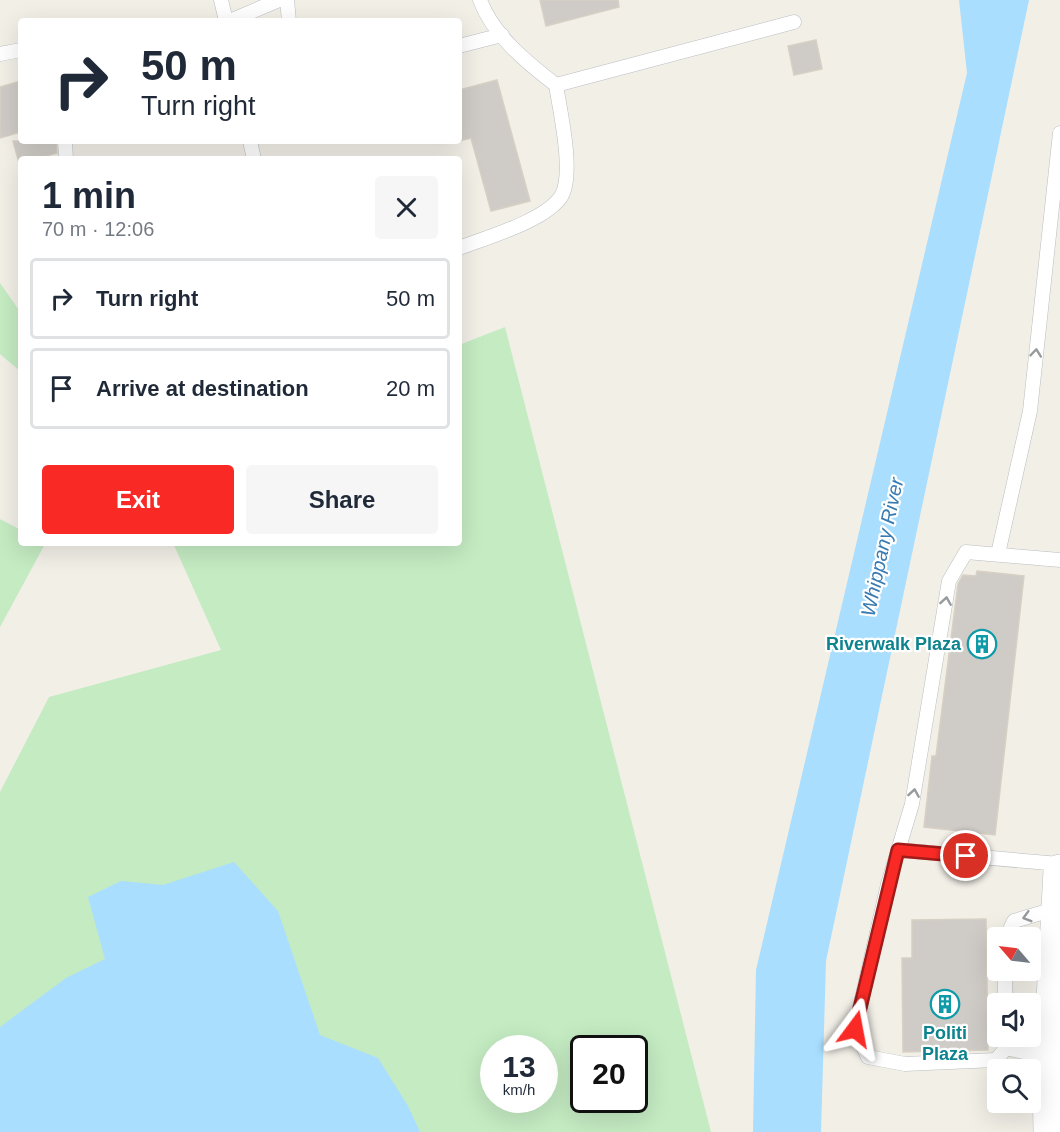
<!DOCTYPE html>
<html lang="en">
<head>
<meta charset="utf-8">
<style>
	body { margin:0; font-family:Helvetica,sans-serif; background:#f6f6f7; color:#1f2937; height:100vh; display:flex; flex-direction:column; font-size:22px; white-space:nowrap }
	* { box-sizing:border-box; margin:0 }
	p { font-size:20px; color:#747a83 }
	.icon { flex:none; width:33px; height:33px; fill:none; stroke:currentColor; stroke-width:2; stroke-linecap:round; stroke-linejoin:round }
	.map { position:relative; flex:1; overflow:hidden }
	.details { position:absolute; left:18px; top:156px; width:444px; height:390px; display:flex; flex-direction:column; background:#fff; border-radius:6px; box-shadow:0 6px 24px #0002 }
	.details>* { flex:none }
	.top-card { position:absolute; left:18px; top:18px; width:444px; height:126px; border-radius:6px; box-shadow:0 6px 24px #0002; background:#fff; color:#1f2937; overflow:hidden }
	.needle { width:39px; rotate:298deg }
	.controls { position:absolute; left:987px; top:927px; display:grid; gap:12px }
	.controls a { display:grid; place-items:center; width:54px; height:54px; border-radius:6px; background:#fff; box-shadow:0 6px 24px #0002; font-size:30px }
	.speed { position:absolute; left:480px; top:1035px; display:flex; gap:12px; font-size:30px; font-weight:700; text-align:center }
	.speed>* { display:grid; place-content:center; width:78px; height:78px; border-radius:50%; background:#fff; box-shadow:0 6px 24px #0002; line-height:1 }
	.speed small { font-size:15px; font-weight:400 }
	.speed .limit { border:3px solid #111; border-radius:9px; background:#fff; color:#111 }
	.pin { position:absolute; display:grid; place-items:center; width:51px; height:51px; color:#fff; margin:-26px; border:3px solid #fff; border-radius:50%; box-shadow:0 2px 6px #0007 }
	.me { position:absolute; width:66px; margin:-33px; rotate:13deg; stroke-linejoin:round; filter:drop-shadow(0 0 4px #0008) }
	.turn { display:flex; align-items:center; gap:21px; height:126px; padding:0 24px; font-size:27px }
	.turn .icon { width:78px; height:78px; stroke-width:2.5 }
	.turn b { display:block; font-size:42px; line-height:51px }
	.round { display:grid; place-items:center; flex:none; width:63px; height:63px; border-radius:6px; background:#f6f6f7 }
	.headline { display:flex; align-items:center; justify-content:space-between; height:102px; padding:0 24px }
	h1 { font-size:36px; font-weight:600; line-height:45px }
	.button { display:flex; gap:12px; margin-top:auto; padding:12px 24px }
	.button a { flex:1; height:69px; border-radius:6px; background:#f92a25; color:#fff; font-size:24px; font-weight:600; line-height:69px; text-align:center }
	.button a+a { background:#f6f6f7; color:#1f2937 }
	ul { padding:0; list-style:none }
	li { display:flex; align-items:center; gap:18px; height:81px; margin:0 12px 9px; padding:0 12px; border:3px solid #e0e1e3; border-radius:6px }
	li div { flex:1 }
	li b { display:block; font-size:22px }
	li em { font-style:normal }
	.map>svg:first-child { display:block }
</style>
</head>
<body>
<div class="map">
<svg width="1060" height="1132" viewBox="0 0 1060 1132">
	<rect width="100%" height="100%" fill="#f2efe7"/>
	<path fill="#c4ebc2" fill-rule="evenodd" d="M 0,283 L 21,313 L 21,372 L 0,354 Z
		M 505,327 L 711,1132 L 0,1132 L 0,792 L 49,697 L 221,650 L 173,543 L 459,543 L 459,345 ZM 494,1048 L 544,1048 L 544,1100 L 494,1100 ZM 584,1048 L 634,1048 L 634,1100 L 584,1100 Z
		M 0,519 L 21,530 L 21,543 L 45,544 L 0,627 Z"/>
	<path fill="#a9deff" d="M 959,0 L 1029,0 L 826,961 L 821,1132 L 753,1132 L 756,970 L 967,73 Z
		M 234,862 L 278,911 L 320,1035 L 378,1058 L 408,1106 L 420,1132 L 0,1132 L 0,1027 L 66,978 L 105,959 L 88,897 L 121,881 L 163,885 Z"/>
	<path fill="#cfcbc6" stroke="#d7d0c4" stroke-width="1.5" d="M 540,0 L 618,0 L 619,7 L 546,26 Z
		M 816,40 L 822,69 L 794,75 L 788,46 Z
		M 497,80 L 530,201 L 491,211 L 471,138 L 459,141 L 459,90 Z
		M 21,81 L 21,132 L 0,138 L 0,87 Z
		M 13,141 L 56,141 L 57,153 L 34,159 L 21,159 L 19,163 Z
		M 977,571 L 1024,576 L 995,835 L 924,827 L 932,756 L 936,756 L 958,584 L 963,575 L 976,576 Z
		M 986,919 L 988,1050 L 903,1052 L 902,958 L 912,958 L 912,920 Z"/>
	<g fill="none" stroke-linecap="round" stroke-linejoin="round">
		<g stroke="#b9bdc1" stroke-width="15">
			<path id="service" d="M 221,0 L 226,21
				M 287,0 L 289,21
				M 480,0 C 493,35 526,62 556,85 L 794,22
				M 230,21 L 279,0
				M 459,46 L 502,35
				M 0,54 L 21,50
				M 65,141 L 66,159
				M 250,141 L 254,159
				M 459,248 C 485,238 548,220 562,195 C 574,172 560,111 556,85
				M 998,554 L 1030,411 L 1060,133
				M 899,850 L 1060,864
				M 1006,938 L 1014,921 L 1058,908
				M 1005,970 L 1005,1004
				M 1006,1036 L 1006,1048 L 1050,1058
				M 1006,1048 L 996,1060 L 905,1064 L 868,1057 L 855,1029 L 888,884 L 912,804 L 949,581 L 966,552 L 1060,560"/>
		</g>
		<g stroke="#babec3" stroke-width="34">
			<path id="secondary" d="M 1050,1132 L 1049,1073 L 1060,871"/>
		</g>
		<use href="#service" stroke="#fff" stroke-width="14"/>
		<use href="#secondary" stroke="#fff" stroke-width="33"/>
	</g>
	<defs><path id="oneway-chevron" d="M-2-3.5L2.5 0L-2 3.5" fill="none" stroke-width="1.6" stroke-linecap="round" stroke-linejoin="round" transform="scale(1.5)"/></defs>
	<g stroke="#969a9d">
		<use href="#oneway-chevron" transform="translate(1036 353) rotate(-84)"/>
		<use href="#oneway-chevron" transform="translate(946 601) rotate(-81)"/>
		<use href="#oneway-chevron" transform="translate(914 793) rotate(-81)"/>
		<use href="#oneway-chevron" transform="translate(1027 917) rotate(164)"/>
	</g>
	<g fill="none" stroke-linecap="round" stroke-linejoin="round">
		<g stroke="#a21b18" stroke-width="15">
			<path id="route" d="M 855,1029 L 898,850 L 966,856"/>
		</g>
		<use href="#route" stroke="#f92a25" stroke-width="10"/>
	</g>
	<defs>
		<g id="building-ring" transform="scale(1.5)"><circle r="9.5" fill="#fff" stroke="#0f9aa8" stroke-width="1.5"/><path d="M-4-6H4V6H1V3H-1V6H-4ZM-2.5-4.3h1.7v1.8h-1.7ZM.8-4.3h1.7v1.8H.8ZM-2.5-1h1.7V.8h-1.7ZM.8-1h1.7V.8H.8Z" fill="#0f9aa8"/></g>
	</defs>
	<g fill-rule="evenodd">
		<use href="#building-ring" x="982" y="644"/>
		<use href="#building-ring" x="945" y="1004"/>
	</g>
	<g text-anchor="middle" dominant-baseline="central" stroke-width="4.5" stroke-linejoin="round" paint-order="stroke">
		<g font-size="18" font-weight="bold" fill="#0d838f" stroke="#fff" text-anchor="end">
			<text x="961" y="644">Riverwalk Plaza</text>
			<text x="945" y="1033" text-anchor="middle">Politi<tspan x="945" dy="21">Plaza</tspan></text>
		</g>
		<g font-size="20" font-style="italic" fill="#387ab2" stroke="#fff">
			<text transform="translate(882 547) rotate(-78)">Whippany River</text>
		</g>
	</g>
</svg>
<div class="controls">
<a><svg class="needle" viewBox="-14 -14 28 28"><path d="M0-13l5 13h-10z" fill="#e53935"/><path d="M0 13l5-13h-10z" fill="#747a83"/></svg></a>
<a><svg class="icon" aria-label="sound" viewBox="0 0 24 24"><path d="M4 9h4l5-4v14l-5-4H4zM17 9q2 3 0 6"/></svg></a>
<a><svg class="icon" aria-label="search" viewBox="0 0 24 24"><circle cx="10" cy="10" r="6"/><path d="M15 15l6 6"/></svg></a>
</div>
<div class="speed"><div>13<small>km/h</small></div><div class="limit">20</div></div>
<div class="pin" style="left:966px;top:856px;background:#d93025"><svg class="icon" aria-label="arrive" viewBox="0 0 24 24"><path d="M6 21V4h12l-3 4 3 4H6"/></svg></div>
<svg class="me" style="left:855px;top:1029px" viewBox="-20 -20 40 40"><path d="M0-17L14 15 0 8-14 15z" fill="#f92a25" stroke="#fff" stroke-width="4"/></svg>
<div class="top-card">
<div class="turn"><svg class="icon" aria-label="right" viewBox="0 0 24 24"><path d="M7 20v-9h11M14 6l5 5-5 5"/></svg><div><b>50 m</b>Turn right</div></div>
</div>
<section class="details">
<div class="headline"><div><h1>1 min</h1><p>70 m · 12:06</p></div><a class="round"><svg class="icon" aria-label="close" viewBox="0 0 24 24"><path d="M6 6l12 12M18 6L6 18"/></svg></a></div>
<ul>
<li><svg class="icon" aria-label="right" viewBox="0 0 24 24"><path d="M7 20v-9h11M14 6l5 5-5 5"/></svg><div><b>Turn right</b></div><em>50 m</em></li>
<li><svg class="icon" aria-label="arrive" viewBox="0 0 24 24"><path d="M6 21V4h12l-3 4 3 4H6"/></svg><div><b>Arrive at destination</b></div><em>20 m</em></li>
</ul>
<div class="button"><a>Exit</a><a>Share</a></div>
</section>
</div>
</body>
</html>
